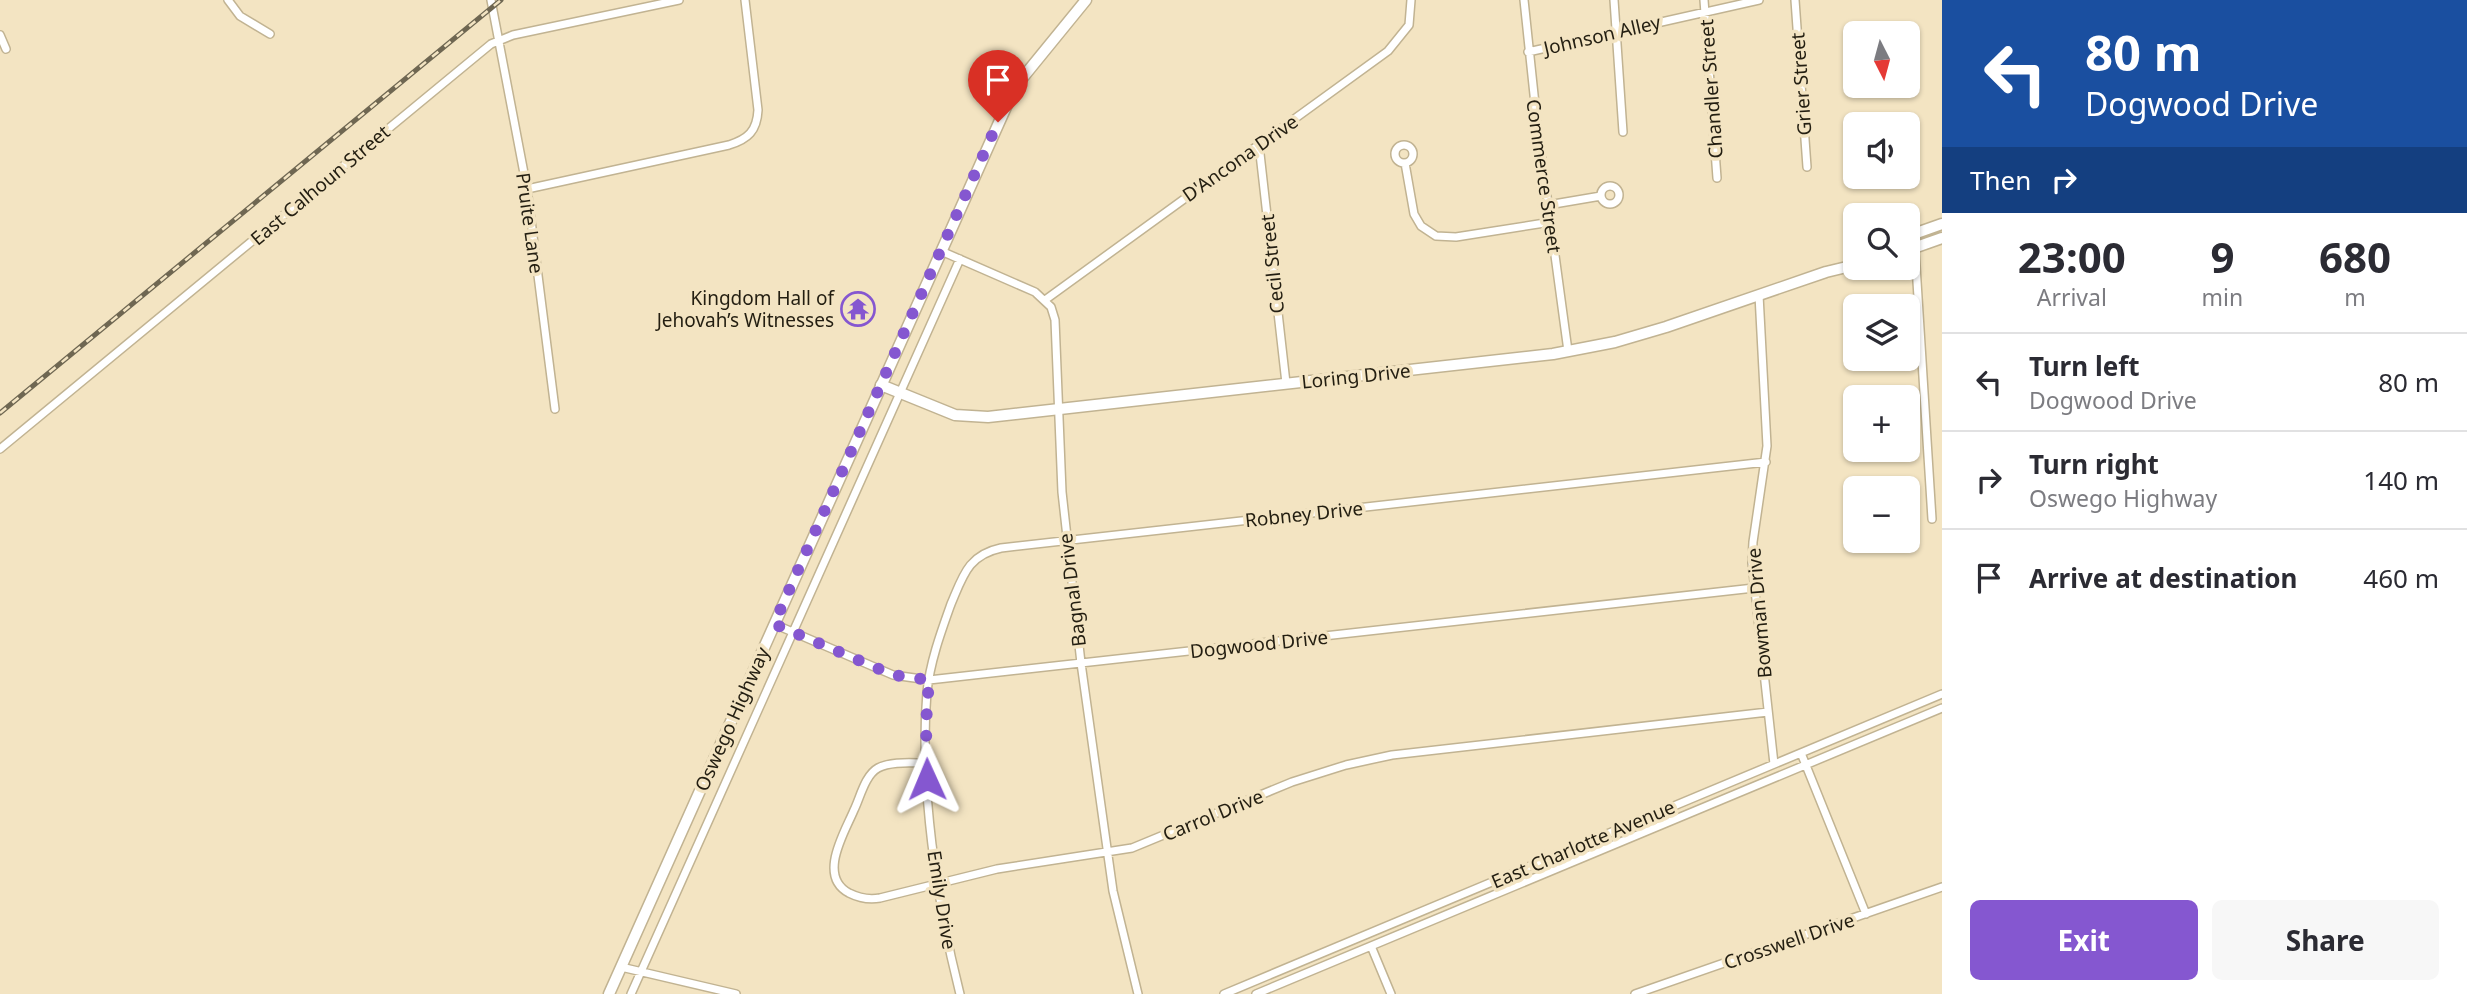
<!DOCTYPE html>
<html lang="en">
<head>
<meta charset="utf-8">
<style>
	body { margin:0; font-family:"Noto Sans",sans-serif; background:#f7f7f7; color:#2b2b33; height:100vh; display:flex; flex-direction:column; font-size:26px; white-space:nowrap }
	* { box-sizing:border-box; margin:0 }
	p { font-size:23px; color:#7c7c81 }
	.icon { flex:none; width:38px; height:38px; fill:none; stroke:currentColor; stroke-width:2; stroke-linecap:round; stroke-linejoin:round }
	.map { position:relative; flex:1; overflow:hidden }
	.drawer { display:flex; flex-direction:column; background:#fff; width:525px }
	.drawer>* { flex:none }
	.banner { background:#1a4fa0; color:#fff; overflow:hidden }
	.needle { width:46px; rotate:174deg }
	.buttons { position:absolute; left:1843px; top:21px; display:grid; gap:14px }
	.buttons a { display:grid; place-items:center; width:77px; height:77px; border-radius:10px; background:#fff; box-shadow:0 2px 5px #0004; font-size:35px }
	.pin { position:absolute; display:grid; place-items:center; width:60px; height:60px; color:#fff; margin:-72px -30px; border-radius:50% 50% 50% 0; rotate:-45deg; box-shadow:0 0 7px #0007 }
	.pin .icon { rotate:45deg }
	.me { position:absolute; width:77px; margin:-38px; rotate:359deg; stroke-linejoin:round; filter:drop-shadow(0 0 5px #0008) }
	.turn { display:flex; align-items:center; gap:24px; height:147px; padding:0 28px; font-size:32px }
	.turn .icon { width:91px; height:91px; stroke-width:2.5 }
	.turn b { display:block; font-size:49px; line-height:60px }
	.then { display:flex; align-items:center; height:66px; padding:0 28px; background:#0003; gap:14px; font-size:26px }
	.eta { display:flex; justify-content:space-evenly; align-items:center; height:119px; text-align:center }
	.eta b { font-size:42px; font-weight:700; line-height:49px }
	.primary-button { display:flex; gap:14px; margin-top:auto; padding:14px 28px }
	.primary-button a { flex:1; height:80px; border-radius:10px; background:#8557d0; color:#fff; font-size:28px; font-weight:700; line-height:80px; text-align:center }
	.primary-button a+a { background:#f7f7f7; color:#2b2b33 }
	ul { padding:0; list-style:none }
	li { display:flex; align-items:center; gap:21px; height:98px; padding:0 28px; border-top:2px solid #e1e1e2 }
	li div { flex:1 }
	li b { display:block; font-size:26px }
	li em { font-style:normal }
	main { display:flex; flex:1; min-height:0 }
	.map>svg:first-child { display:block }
</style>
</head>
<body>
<main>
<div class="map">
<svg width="1942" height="994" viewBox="0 0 1942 994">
	<rect width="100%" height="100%" fill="#f3e4c2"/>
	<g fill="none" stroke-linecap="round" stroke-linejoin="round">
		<g stroke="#c1b392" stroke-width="10">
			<path id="street" d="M 228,0 L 240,16 L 270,34
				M 491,0 L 527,189 L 555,409
				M 1524,0 L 1537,123 L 1568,351
				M 1614,0 L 1623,132
				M 1704,0 L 1717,178
				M 1795,0 L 1807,167
				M 0,35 L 6,49
				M 1528,52 L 1759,0
				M1395 154a9 9 0 1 1 18 0a9 9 0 1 1-18 0Z
				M 1259,145 L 1286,383
				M 1405,163 L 1414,214 L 1421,226 L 1436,236 L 1456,237 L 1551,222
				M1601 195a9 9 0 1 1 18 0a9 9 0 1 1-18 0Z
				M 527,189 L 729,145 C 748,139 757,131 758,110 L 745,0
				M 1548,205 L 1601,196
				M 1914,234 L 1932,519
				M 941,251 L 1035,292 L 1051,307 L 1055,320 L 1062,492 L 1081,663 L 1113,891 L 1138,994
				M 1759,295 L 1767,446 L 1753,542 L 1752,563 L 1774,764
				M 1045,300 L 1388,51 L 1409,25 L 1411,0
				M 0,449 L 491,44 L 513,35 L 679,0
				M 774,624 L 893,675 L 929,680 L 1754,588
				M 1801,753 L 1866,914
				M 926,763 C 911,763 891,761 878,768 C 865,775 860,798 854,810 C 845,832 817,876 849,893 C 859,898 869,900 880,898 L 997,869 L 1132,848 L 1292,782 L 1346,765 L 1392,755 L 1768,712
				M 1371,946 L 1391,994
				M 621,967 L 736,994
				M 631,994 L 960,259
				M 960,994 C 937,904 919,784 927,692 C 930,662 941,632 951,604 C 963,576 968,555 1001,548 L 1766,462
				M 1224,994 L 1942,694
				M 1256,994 L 1942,708
				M 1635,994 L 1942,887"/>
		</g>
		<g stroke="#c1b392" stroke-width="13">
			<path id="secondary" d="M 1908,236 L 1942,224
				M 1908,250 L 1942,238
				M 881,385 L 955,415 L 988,417 L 1553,354 L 1615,342 L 1666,327 L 1826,272 L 1855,265"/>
		</g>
		<g stroke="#c1b392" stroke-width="13">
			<path id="primary" d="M 609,994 L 1006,107 L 1020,81 L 1086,0"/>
		</g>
		<use href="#street" stroke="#fff" stroke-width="7"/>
		<use href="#secondary" stroke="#fff" stroke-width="10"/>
		<use href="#primary" stroke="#fff" stroke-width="10"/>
		<g stroke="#6f6752" stroke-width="5">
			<path id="rail" d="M 0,413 L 501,0"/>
		</g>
		<use href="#rail" stroke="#f3e4c2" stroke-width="2.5" stroke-dasharray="8" stroke-linecap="butt"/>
	</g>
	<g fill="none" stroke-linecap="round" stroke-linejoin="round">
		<path stroke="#8557d0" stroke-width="12" stroke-dasharray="0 21.6" d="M 927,779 L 926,724 L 929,680 L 893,675 L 774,624 L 998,122"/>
	</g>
	<defs>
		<g id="temple-ring" transform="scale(1.75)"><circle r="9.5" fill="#f3e4c2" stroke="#8557d0" stroke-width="1.5"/><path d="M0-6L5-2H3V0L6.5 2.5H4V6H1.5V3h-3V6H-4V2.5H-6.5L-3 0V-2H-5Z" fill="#8557d0"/></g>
	</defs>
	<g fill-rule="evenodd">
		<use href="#temple-ring" x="858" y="309"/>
	</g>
	<g text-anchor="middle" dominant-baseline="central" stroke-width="7" stroke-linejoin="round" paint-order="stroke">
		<g font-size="19" fill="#231e11" stroke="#f3e4c2">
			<text transform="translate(1602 35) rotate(-13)">Johnson Alley</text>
			<text transform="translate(1801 84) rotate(-94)">Grier Street</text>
			<text transform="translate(1711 89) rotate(-94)">Chandler Street</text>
			<text transform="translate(1240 158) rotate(-35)">D'Ancona Drive</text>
			<text transform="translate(1544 176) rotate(82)">Commerce Street</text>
			<text transform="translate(320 185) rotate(-40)">East Calhoun Street</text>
			<text transform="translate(530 223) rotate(82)">Pruite Lane</text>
			<text transform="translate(1272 264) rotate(-96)">Cecil Street</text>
			<text transform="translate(1356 376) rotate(-6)">Loring Drive</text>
			<text transform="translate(1304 514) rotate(-6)">Robney Drive</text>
			<text transform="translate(1072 590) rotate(-97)">Bagnal Drive</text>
			<text transform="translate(1759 613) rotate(-95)">Bowman Drive</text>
			<text transform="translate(1259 644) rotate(-6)">Dogwood Drive</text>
			<text transform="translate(732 719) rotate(-66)">Oswego Highway</text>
			<text transform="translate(1213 815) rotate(-22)">Carrol Drive</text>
			<text transform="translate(1583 844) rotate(-23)">East Charlotte Avenue</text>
			<text transform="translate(942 900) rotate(81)">Emily Drive</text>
			<text transform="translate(1789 941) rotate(-19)">Crosswell Drive</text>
		</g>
		<g font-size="19" fill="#231e11" stroke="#f3e4c2" text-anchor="end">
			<text x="834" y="298">Kingdom Hall of<tspan x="834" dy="22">Jehovah’s Witnesses</tspan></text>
		</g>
	</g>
</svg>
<div class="buttons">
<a><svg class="needle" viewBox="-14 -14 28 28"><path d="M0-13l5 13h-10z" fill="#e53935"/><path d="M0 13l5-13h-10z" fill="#7c7c81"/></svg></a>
<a><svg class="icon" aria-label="sound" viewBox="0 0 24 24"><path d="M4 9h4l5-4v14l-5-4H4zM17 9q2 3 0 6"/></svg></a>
<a><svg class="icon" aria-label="search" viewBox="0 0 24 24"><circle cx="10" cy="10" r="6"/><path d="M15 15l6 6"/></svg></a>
<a><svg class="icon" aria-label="layers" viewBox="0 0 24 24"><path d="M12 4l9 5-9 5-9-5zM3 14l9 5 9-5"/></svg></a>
<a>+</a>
<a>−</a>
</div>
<div class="pin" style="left:998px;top:122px;background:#d93025"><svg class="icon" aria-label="arrive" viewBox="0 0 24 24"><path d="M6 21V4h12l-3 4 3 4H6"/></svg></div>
<svg class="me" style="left:927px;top:779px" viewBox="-20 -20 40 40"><path d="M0-17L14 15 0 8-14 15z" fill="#8557d0" stroke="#fff" stroke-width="4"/></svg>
</div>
<section class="drawer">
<div class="banner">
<div class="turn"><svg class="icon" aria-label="left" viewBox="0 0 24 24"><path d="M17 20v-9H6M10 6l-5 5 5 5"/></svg><div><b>80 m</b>Dogwood Drive</div></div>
<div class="then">Then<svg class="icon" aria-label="right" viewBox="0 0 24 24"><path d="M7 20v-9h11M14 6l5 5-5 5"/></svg></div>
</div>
<div class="eta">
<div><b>23:00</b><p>Arrival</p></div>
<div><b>9</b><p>min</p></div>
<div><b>680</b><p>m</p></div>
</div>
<ul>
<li><svg class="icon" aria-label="left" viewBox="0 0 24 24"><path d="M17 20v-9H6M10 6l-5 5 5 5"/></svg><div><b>Turn left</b><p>Dogwood Drive</p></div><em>80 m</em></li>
<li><svg class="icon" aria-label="right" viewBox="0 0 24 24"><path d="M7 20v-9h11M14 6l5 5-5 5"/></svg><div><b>Turn right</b><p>Oswego Highway</p></div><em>140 m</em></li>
<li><svg class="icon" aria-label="arrive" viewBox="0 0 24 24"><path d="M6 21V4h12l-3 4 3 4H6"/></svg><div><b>Arrive at destination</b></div><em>460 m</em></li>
</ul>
<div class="primary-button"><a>Exit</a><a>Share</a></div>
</section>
</main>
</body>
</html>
